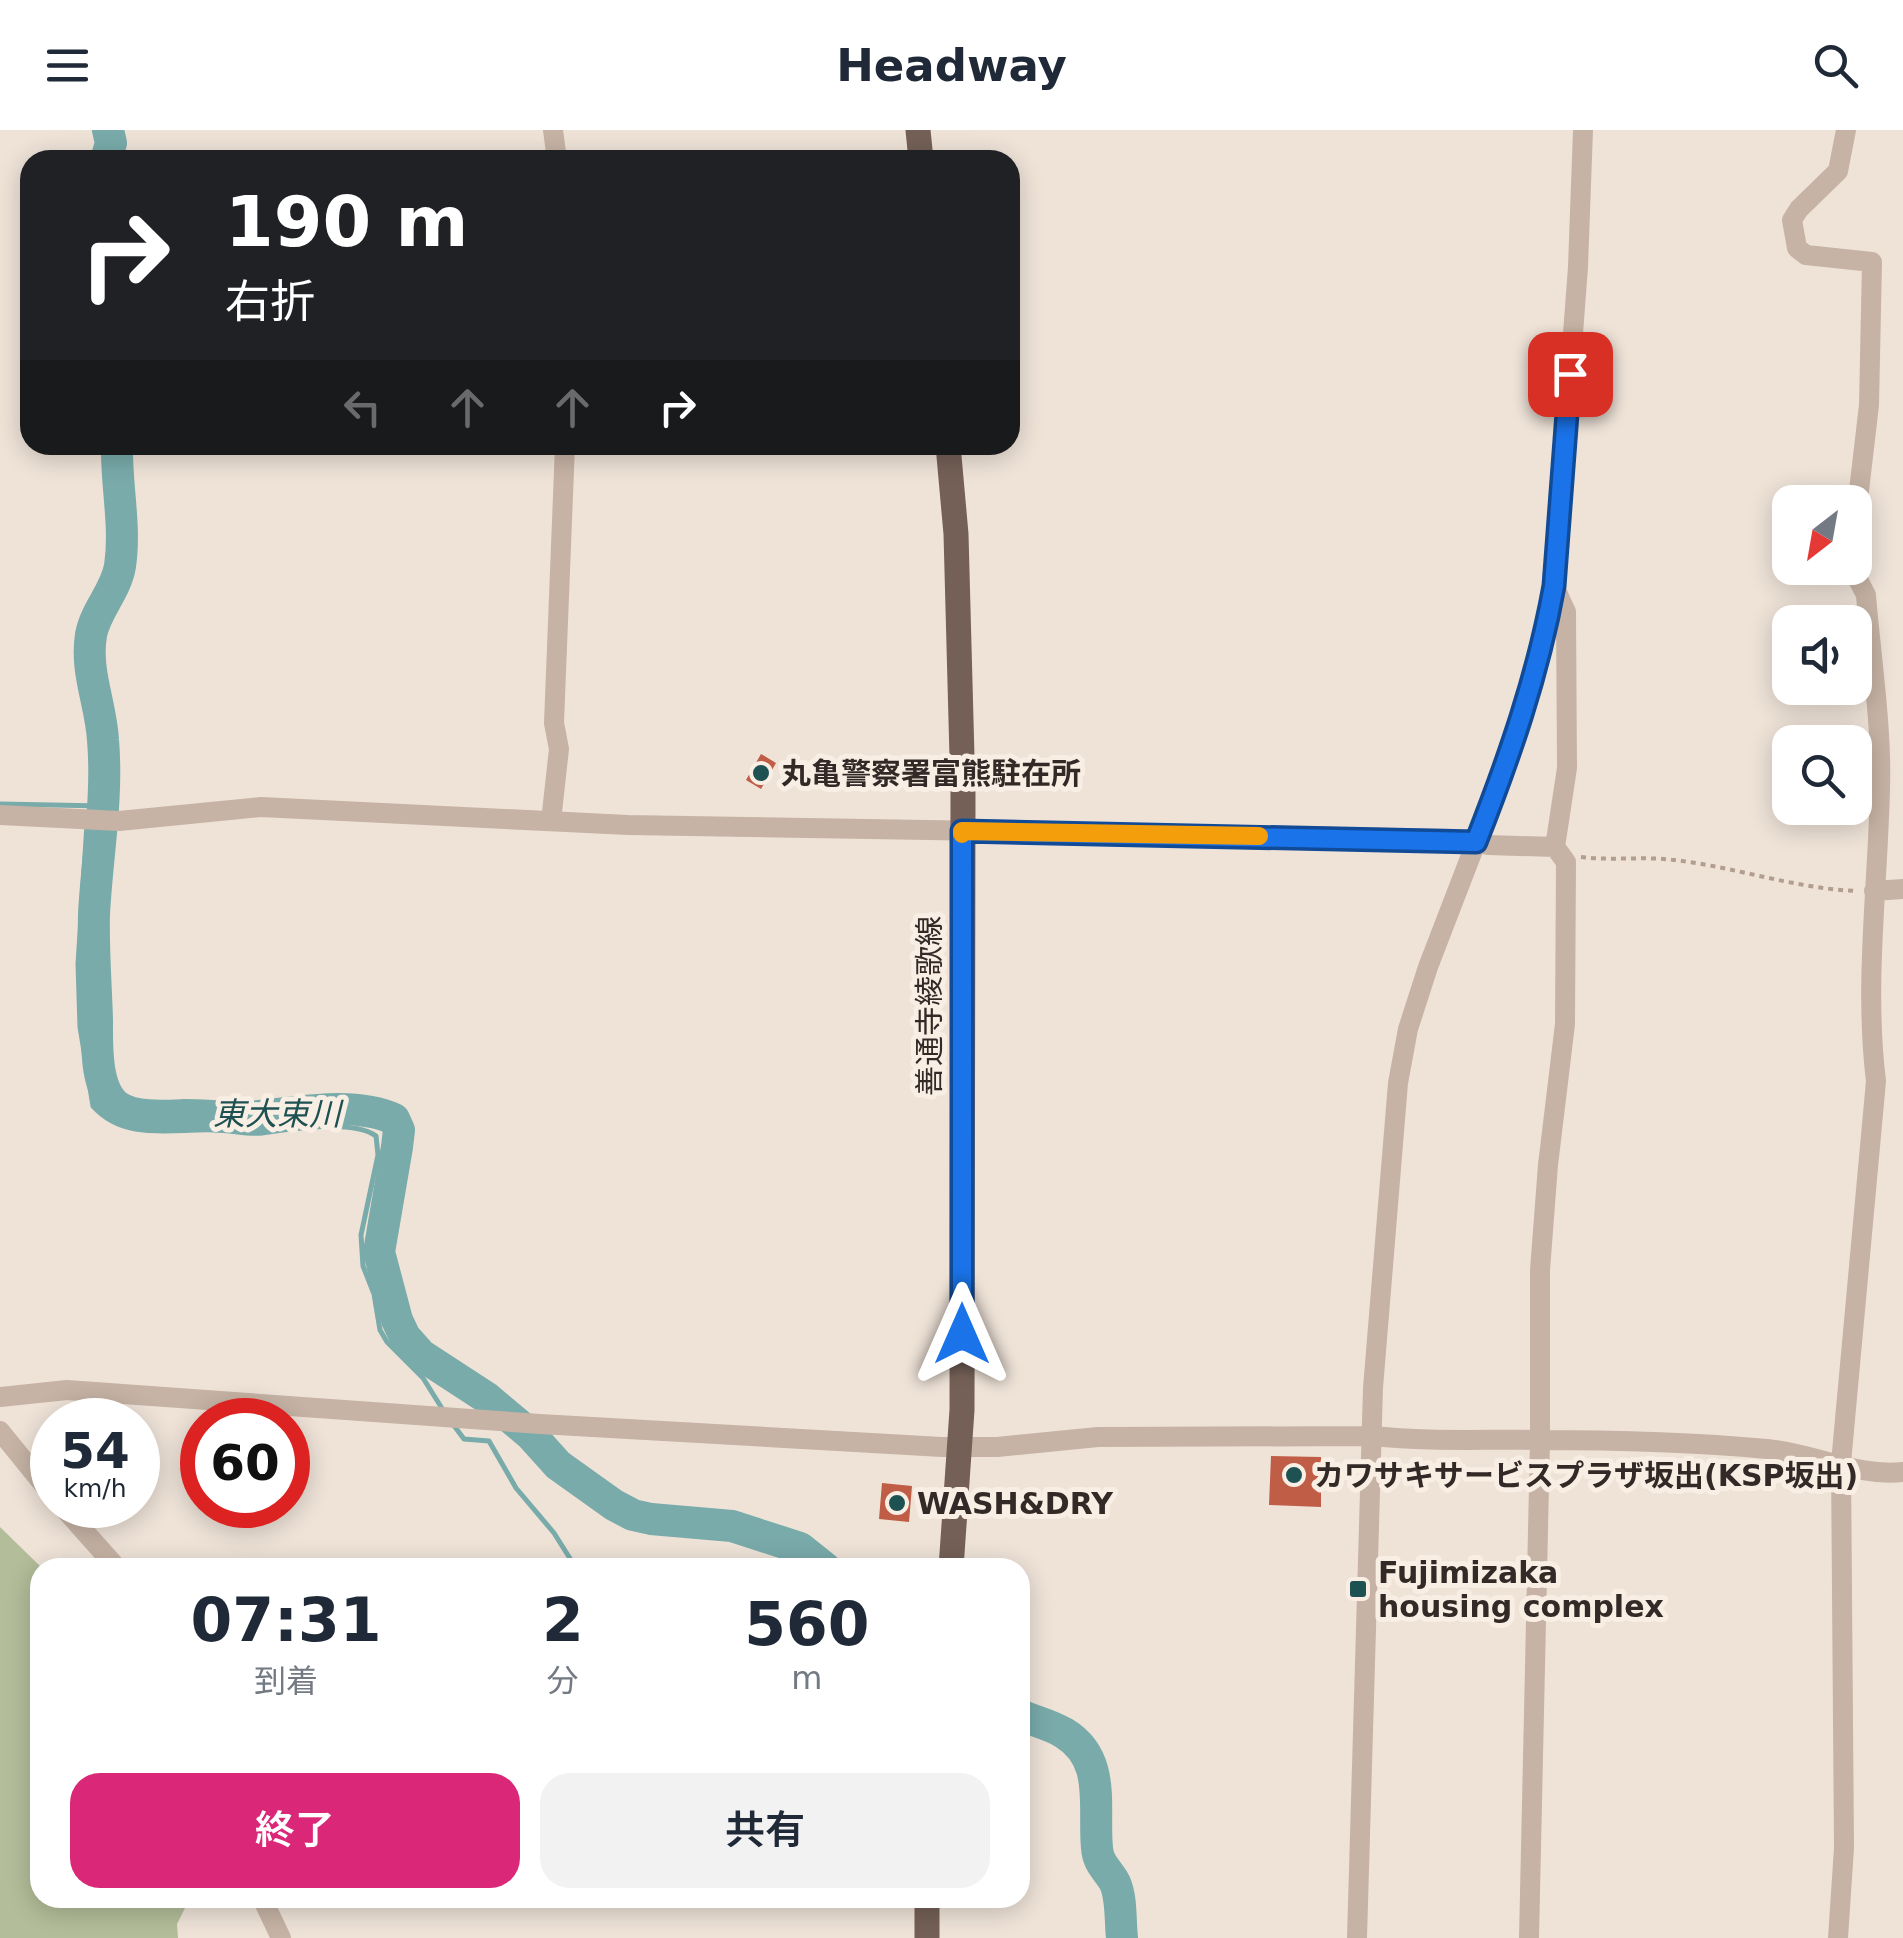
<!DOCTYPE html>
<html lang="ja">
<head>
<meta charset="utf-8">
<style>
	body { margin:0; font-family:"DejaVu Sans","Noto Sans JP",sans-serif; background:#f2f2f3; color:#1f2937; height:100vh; display:flex; flex-direction:column; font-size:38px; white-space:nowrap }
	* { box-sizing:border-box; margin:0 }
	p { font-size:32px; color:#747a83 }
	.icon { flex:none; width:55px; height:55px; fill:none; stroke:currentColor; stroke-width:2; stroke-linecap:round; stroke-linejoin:round }
	.map { position:relative; flex:1; overflow:hidden }
	.sheet { position:absolute; left:30px; top:1428px; width:1000px; height:350px; display:flex; flex-direction:column; background:#fff; border-radius:30px; box-shadow:0 5px 25px #0003 }
	.sheet>* { flex:none }
	.top-card { position:absolute; left:20px; top:20px; width:1000px; height:305px; border-radius:30px; box-shadow:0 5px 25px #0003; background:#202124; color:#fff; overflow:hidden }
	.needle { width:65px; rotate:211deg }
	.controls { position:absolute; left:1772px; top:355px; display:grid; gap:20px }
	.controls a { display:grid; place-items:center; width:100px; height:100px; border-radius:20px; background:#fff; box-shadow:0 5px 25px #0003; font-size:50px }
	.speed { position:absolute; left:30px; top:1268px; display:flex; gap:20px; font-size:50px; font-weight:700; text-align:center }
	.speed>* { display:grid; place-content:center; width:130px; height:130px; border-radius:50%; background:#fff; box-shadow:0 5px 25px #0003; line-height:1 }
	.speed small { font-size:25px; font-weight:400 }
	.speed .limit { border:15px solid #d22; background:#fff; color:#111 }
	.pin { position:absolute; display:grid; place-items:center; width:85px; height:85px; color:#fff; margin:-42px; border-radius:20px; box-shadow:0 5px 15px #0006 }
	.me { position:absolute; width:110px; margin:-55px; rotate:0deg; stroke-linejoin:round; filter:drop-shadow(0 0 8px #0008) }
	.turn { display:flex; align-items:center; gap:35px; height:210px; padding:0 40px; font-size:45px }
	.turn .icon { width:130px; height:130px; stroke-width:2.5 }
	.turn b { display:block; font-size:70px; line-height:85px }
	.lanes { display:flex; align-items:center; height:95px; padding:0 40px; background:#0003; justify-content:center; gap:50px; direction:ltr }
	.lanes .off { opacity:.35 }
	.eta { display:flex; justify-content:space-evenly; align-items:center; height:170px; text-align:center }
	.eta b { font-size:60px; font-weight:600; line-height:70px }
	.primary-button { display:flex; gap:20px; margin-top:auto; padding:20px 40px }
	.primary-button a { flex:1; height:115px; border-radius:30px; background:#db2777; color:#fff; font-size:40px; font-weight:600; line-height:115px; text-align:center }
	.primary-button a+a { background:#f2f2f3; color:#1f2937 }
	header { display:flex; justify-content:space-between; align-items:center; height:130px; padding:0 40px; background:#fff; font-size:45px; font-weight:600 }
	.map>svg:first-child { display:block }
</style>
</head>
<body>
<header><svg class="icon" aria-label="menu" viewBox="0 0 24 24"><path d="M4 6h16M4 12h16M4 18h16"/></svg>Headway<svg class="icon" aria-label="search" viewBox="0 0 24 24"><circle cx="10" cy="10" r="6"/><path d="M15 15l6 6"/></svg></header>
<div class="map">
<svg width="1903" height="1808" viewBox="0 0 1903 1808">
	<rect width="100%" height="100%" fill="#efe3d8"/>
	<path fill="#b3bd99" d="M 0,1397 L 41,1437 L 40,1768 L 190,1768 L 177,1794 L 178,1808 L 0,1808 Z"/>
	<g fill="none" stroke-linecap="round" stroke-linejoin="round">
		<path stroke="#79abaa" stroke-width="5" d="M 0,674 L 104,676
			M 87,694 L 78,834 L 80,897 L 93,976 C 125,1012 174,998 216,1000 C 231,1000 248,1005 262,1003 C 289,999 354,989 376,1006 L 378,1025 L 361,1105 L 363,1136 L 374,1164 L 380,1200 L 387,1212 L 423,1248 L 443,1280
			M 93,976 L 108,965
			M 452,1293 L 464,1309 L 489,1311 L 516,1358 L 554,1403 L 576,1438"/>
		<path stroke="#79abaa" stroke-width="32" d="M 106,30 L 111,13 L 108,0
			M 117,315 C 116,355 126,396 120,436 C 116,461 95,481 91,505 C 85,542 101,574 103,610 C 108,669 97,726 94,784 C 93,819 96,855 97,890 C 97,915 95,959 117,976 C 134,988 164,986 184,985 C 209,985 235,989 259,986 C 300,982 355,971 394,989 L 399,1000 L 397,1017 L 379,1122 L 397,1190 L 405,1207 L 421,1225 L 487,1268 L 531,1305 L 558,1335 L 614,1375 L 633,1385 L 651,1389 L 732,1396 L 800,1418 L 825,1438
			M 1020,1585 C 1034,1591 1051,1595 1064,1603 C 1107,1629 1093,1677 1097,1718 C 1098,1734 1108,1740 1115,1753 C 1122,1769 1120,1791 1122,1808"/>
	</g>
	<path fill="#c05d46" d="M 761,624 L 776,633 L 761,659 L 746,650 Z
		M 1271,1326 L 1321,1327 L 1321,1377 L 1269,1375 Z
		M 882,1353 L 912,1356 L 909,1392 L 879,1389 Z"/>
	<g fill="none" stroke-linecap="round" stroke-linejoin="round">
		<path stroke="#b29d8f" stroke-width="4" stroke-dasharray="5 5" stroke-linecap="butt" d="M 1581,727 C 1612,731 1644,726 1674,730 C 1736,737 1796,759 1858,761"/>
		<path stroke="#c6b3a5" stroke-width="20" d="M 553,0 L 557,30
			M 1846,0 L 1838,41 L 1799,79 L 1792,90 L 1797,118 L 1806,125 L 1872,132 L 1869,275 L 1855,395
			M 0,685 L 119,691 L 261,677 L 628,695 L 1456,709 L 1488,715 L 1555,717
			M 551,691 L 559,619 L 554,593 L 565,315
			M 1874,761 L 1903,759
			M 0,1267 L 67,1260 L 540,1294 L 942,1317 L 997,1317 L 1098,1307 L 1374,1306 C 1428,1312 1482,1309 1536,1310 C 1613,1310 1691,1312 1767,1319 C 1813,1323 1857,1347 1903,1342
			M 0,1301 L 52,1365
			M 61,1375 L 117,1438
			M 262,1768 L 281,1808
			M 1357,1808 L 1373,1258 L 1398,953 L 1408,899 L 1428,837 L 1512,619 L 1539,532 L 1554,456 L 1578,137 L 1583,0
			M 1529,1808 L 1540,1310 L 1540,1140 L 1548,1035 L 1565,894 L 1566,732 L 1555,717 L 1567,638 L 1566,482 L 1555,458
			M 1838,1808 L 1844,1718 L 1841,1333 L 1876,951 C 1864,854 1878,755 1880,658 C 1882,597 1871,527 1866,465 L 1852,438"/>
		<path stroke="#746057" stroke-width="25" d="M 918,0 L 921,30
			M 948,315 L 956,404 L 963,664 L 962,1280 L 951,1438
			M 927,1808 L 927,1768"/>
	</g>
	<g fill="none" stroke-linecap="round" stroke-linejoin="round">
		<g stroke="#114b97" stroke-width="25">
			<path id="route" d="M 962,1204 L 962,701 L 1476,712 C 1509,628 1538,545 1554,456 L 1570,244"/>
		</g>
		<use href="#route" stroke="#1a73e8" stroke-width="18"/>
		<path stroke="#f59e0b" stroke-width="18" d="M 962,704 L 962,701 L 1259,706"/>
	</g>
	<g fill="#1e5152" stroke="#f8eee4" stroke-width="4">
		<circle cx="761" cy="643" r="10"/>
		<circle cx="1294" cy="1345" r="10"/>
		<circle cx="897" cy="1373" r="10"/>
		<rect x="1348" y="1449" width="20" height="20" rx="5"/>
	</g>
	<g text-anchor="middle" dominant-baseline="central" stroke-width="10" stroke-linejoin="round" paint-order="stroke">
		<g font-size="30" font-weight="bold" fill="#332926" stroke="#f8eee4" text-anchor="start">
			<text x="781" y="643">丸亀警察署富熊駐在所</text>
			<text x="1314" y="1345">カワサキサービスプラザ坂出(KSP坂出)</text>
			<text x="917" y="1373">WASH&amp;DRY</text>
			<text x="1378" y="1442">Fujimizaka<tspan x="1378" dy="34">housing complex</tspan></text>
		</g>
		<g font-size="30" fill="#332926" stroke="#f8eee4">
			<text transform="translate(929 876) rotate(-90)">善通寺綾歌線</text>
		</g>
		<g font-size="32" font-style="italic" fill="#1e5152" stroke="#f8eee4">
			<text x="277" y="984">東大束川</text>
		</g>
	</g>
</svg>
<div class="controls">
<a><svg class="needle" viewBox="-14 -14 28 28"><path d="M0-13l5 13h-10z" fill="#e53935"/><path d="M0 13l5-13h-10z" fill="#747a83"/></svg></a>
<a><svg class="icon" aria-label="sound" viewBox="0 0 24 24"><path d="M4 9h4l5-4v14l-5-4H4zM17 9q2 3 0 6"/></svg></a>
<a><svg class="icon" aria-label="search" viewBox="0 0 24 24"><circle cx="10" cy="10" r="6"/><path d="M15 15l6 6"/></svg></a>
</div>
<div class="speed"><div>54<small>km/h</small></div><div class="limit">60</div></div>
<div class="pin" style="left:1570px;top:244px;background:#d93025"><svg class="icon" aria-label="arrive" viewBox="0 0 24 24"><path d="M6 21V4h12l-3 4 3 4H6"/></svg></div>
<svg class="me" style="left:962px;top:1204px" viewBox="-20 -20 40 40"><path d="M0-17L14 15 0 8-14 15z" fill="#1a73e8" stroke="#fff" stroke-width="4"/></svg>
<div class="top-card">
<div class="turn"><svg class="icon" aria-label="right" viewBox="0 0 24 24"><path d="M7 20v-9h11M14 6l5 5-5 5"/></svg><div><b>190 m</b>右折</div></div>
<div class="lanes"><svg class="icon off" aria-label="left" viewBox="0 0 24 24"><path d="M17 20v-9H6M10 6l-5 5 5 5"/></svg><svg class="icon off" aria-label="ahead" viewBox="0 0 24 24"><path d="M12 20V5M6 11l6-6 6 6"/></svg><svg class="icon off" aria-label="ahead" viewBox="0 0 24 24"><path d="M12 20V5M6 11l6-6 6 6"/></svg><svg class="icon" aria-label="right" viewBox="0 0 24 24"><path d="M7 20v-9h11M14 6l5 5-5 5"/></svg></div>
</div>
<section class="sheet">
<div class="eta">
<div><b>07:31</b><p>到着</p></div>
<div><b>2</b><p>分</p></div>
<div><b>560</b><p>m</p></div>
</div>
<div class="primary-button"><a>終了</a><a>共有</a></div>
</section>
</div>
</body>
</html>
